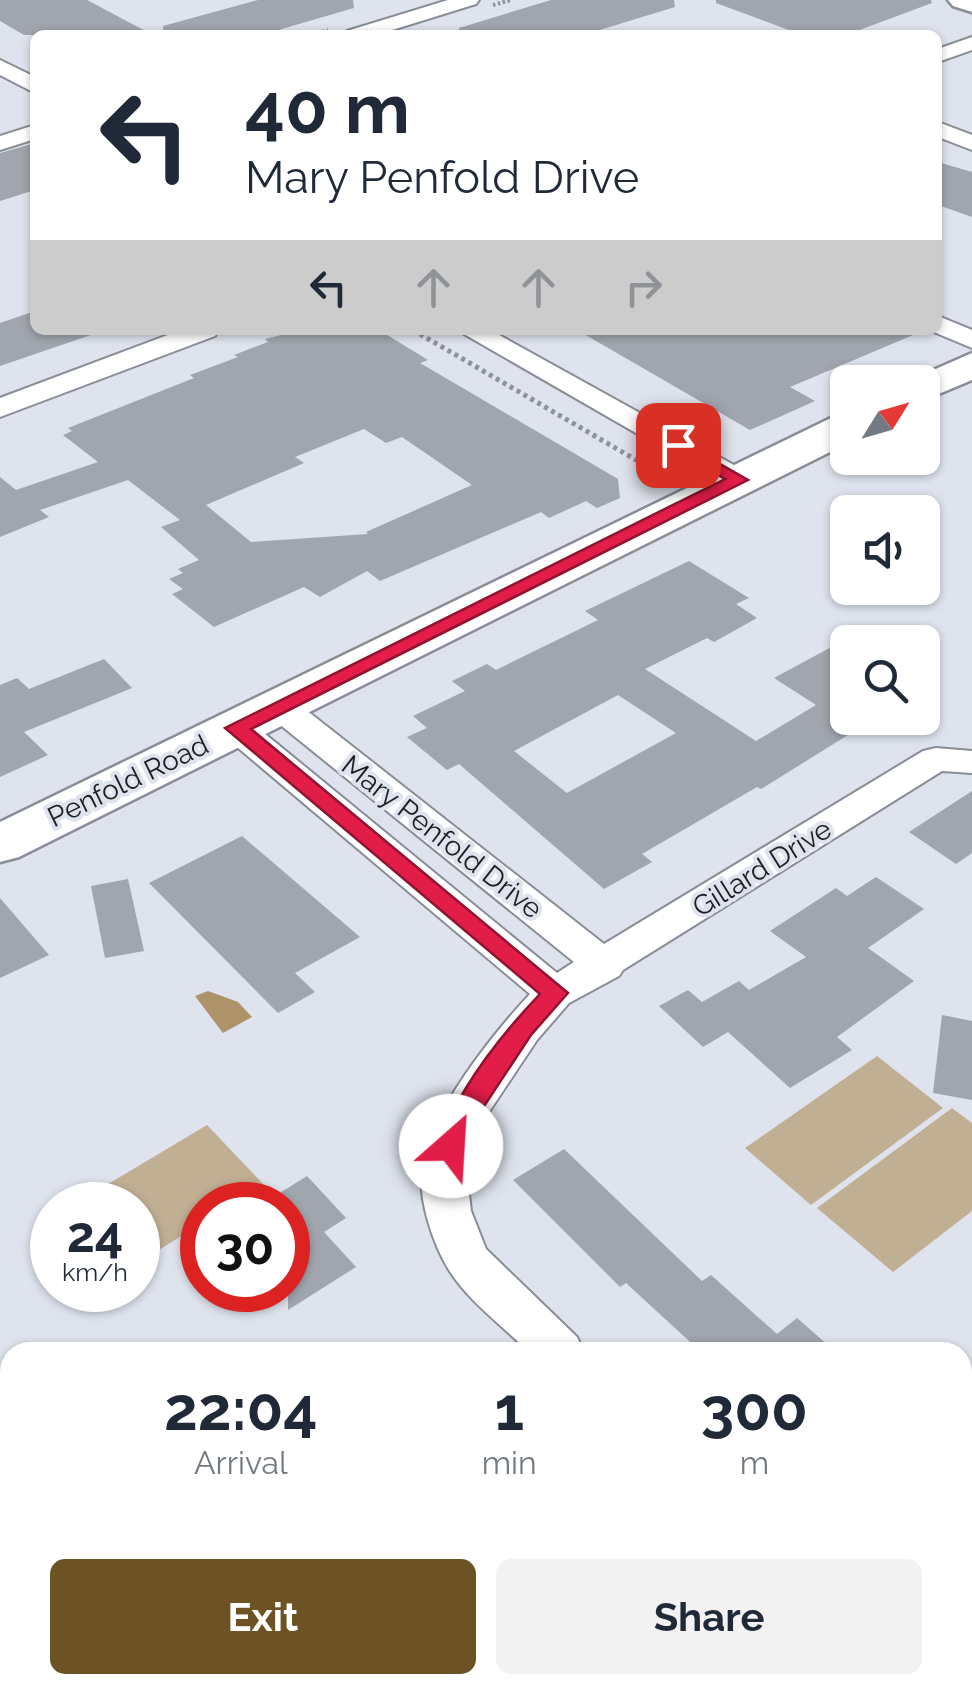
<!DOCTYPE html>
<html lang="en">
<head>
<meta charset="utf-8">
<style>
	body { margin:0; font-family:Raleway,sans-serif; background:#f2f2f3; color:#1f2937; height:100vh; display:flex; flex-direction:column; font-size:38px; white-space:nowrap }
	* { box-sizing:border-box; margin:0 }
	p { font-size:32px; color:#747a83 }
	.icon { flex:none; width:55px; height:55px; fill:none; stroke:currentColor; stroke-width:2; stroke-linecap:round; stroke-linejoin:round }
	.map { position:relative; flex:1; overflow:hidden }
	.drawer { position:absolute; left:0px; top:1342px; width:972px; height:352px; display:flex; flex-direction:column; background:#fff; border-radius:30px 30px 0 0; box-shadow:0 2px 8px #0004 }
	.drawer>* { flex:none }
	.banner { position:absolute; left:30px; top:30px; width:912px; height:305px; border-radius:15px; box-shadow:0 2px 8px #0004; background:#fff; color:#1f2937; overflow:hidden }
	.needle { width:65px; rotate:53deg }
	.controls { position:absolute; left:830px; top:365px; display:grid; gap:20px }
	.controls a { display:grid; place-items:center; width:110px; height:110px; border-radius:15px; background:#fff; box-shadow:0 2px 8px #0004; font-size:50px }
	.speed { position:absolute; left:30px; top:1182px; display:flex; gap:20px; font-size:50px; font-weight:700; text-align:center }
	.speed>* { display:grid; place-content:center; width:130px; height:130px; border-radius:50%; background:#fff; box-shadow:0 2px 8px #0004; line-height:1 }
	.speed small { font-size:25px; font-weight:400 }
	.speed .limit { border:15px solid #d22; background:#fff; color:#111 }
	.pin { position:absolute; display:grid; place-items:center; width:85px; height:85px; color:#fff; margin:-42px; border-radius:20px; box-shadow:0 5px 15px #0006 }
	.me { position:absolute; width:110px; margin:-55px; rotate:26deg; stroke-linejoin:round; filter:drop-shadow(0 0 8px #0008) }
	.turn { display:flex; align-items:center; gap:35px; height:210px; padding:0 50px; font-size:45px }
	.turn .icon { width:130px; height:130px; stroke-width:2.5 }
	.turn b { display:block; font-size:70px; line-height:85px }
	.lanes { display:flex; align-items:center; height:95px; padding:0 50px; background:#0003; justify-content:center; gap:50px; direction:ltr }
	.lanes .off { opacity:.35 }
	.eta { display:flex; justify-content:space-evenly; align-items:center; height:170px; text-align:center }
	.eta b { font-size:60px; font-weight:700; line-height:70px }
	.cta { display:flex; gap:20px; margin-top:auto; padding:20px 50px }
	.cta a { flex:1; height:115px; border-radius:15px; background:#6d5224; color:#fff; font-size:40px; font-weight:700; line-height:115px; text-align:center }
	.cta a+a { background:#f2f2f3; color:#1f2937 }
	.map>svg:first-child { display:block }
</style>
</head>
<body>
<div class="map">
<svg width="972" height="1694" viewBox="0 0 972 1694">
	<rect width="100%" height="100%" fill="#dee3ed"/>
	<path fill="#c1af94" d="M 877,1056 L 943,1108 L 811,1205 L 745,1148 Z
		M 952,1108 L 972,1123 L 972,1211 L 893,1272 L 817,1208 Z
		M 207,1125 L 264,1185 L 232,1205 L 202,1205 L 202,1223 L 138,1263 L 138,1205 L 73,1205 Z"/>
	<path fill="#ae936a" d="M 208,991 L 238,1002 L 252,1017 L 223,1033 L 195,996 Z"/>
	<path fill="#a0a5ae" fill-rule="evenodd" d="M 0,0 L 87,0 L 153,35 L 24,35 L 0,21 Z
		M 258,0 L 353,0 L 354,8 L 261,35 L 164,35 L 163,26 Z
		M 551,0 L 674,0 L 675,7 L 583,35 L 460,35 L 459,28 Z
		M 716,0 L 931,0 L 932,3 L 846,35 L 802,35 L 716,3 Z
		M 35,143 L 35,190 L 0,201 L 0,153 Z
		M 938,162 L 972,172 L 972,217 L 938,205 Z
		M 35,311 L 35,330 L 90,330 L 91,335 L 0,366 L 0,323 Z
		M 302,330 L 379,330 L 428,360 L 420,363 L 618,479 L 620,498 L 597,508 L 586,501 L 549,518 L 541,512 L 380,581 L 367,571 L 320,597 L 304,587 L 214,627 L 172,594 L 183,589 L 169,579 L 183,573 L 178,569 L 199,560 L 161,527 L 180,520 L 128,480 L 40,510 L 49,517 L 0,537 L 0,477 L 16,490 L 98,462 L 63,435 L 72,431 L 68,428 L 194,378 L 190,375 L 238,357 L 234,355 L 268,342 L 265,339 ZM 364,429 L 386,443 L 402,437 L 472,485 L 366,532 L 368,534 L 251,542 L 206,505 L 304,463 L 295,457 Z
		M 577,330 L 925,330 L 790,387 L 815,401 L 750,430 Z
		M 689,561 L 749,598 L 736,604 L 757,618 L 714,642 L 707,638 L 645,669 L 756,741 L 816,705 L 774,678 L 848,638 L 848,735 L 761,789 L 757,787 L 642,854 L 652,862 L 604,889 L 459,764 L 447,770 L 407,737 L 427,728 L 413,716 L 465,691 L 452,681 L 487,664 L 496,670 L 598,620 L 585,611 ZM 618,695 L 676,733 L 567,793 L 514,751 Z
		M 104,659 L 132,688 L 24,732 L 48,755 L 0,777 L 0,685 L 17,678 L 29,689 Z
		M 972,791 L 972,853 L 956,864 L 909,832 Z
		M 242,836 L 360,937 L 295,973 L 315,992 L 278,1013 L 149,883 Z
		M 876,877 L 924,909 L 868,948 L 914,981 L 837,1037 L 852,1050 L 790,1088 L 728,1032 L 703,1047 L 659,1006 L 688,990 L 702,1002 L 739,981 L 749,990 L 806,957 L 770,931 L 836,888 L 847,896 Z
		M 128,879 L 144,951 L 105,958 L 91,886 Z
		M 0,898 L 49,955 L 0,978 Z
		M 942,1015 L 972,1021 L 972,1100 L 933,1093 Z
		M 564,1149 L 702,1281 L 711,1275 L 777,1334 L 797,1318 L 836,1352 L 701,1352 L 626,1283 L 620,1287 L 513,1180 Z
		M 307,1176 L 346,1218 L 324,1232 L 356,1267 L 288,1310 L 288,1205 L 276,1205 L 270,1199 Z"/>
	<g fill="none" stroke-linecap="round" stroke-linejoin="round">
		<g stroke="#888d96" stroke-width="4">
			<path id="street" d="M 448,0 L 479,0 L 476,4 L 376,35 L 344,35 L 347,31 Z
				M 972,37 L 972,50 L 938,62 L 938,49 Z
				M 0,60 L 35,77 L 35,93 L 0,75 Z
				M 938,122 L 972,135 L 972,150 L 938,137 Z
				M 35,125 L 35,139 L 0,150 L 0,136 Z
				M 938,316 L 972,330 L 972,348 L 929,330 L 938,330 Z
				M 181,330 L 219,330 L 215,336 L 0,417 L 0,398 Z
				M 457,330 L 490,330 L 750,474 L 754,480 L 750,486 L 728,486 Z
				M 280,696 L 292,699 L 604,944 L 923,751 L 936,748 L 972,751 L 972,773 L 942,771 L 623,970 L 619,976 L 569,1003 L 537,1040 L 479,1127 L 466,1169 L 471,1211 L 486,1249 L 577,1337 L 584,1352 L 529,1352 C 504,1327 468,1301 449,1270 C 433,1244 418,1199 422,1168 C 430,1112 492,1035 530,994 L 224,736 L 218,728 L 224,720 L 236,717 L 248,720 L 557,973 L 574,962 L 268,715 L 263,707 L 268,699 Z
				M 882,1685 L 956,1685 L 960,1694 L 885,1694 Z"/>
		</g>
		<g stroke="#888d96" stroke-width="5">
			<path id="secondary" d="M 948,0 L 972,0 L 972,12 L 953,6 Z
				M 972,353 L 972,380 L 922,401 L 922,382 L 906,382 Z
				M 848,413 L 848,443 L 19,857 L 0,862 L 0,822 L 833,417 Z"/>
		</g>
		<path stroke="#8e9299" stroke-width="4" stroke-dasharray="2.5 2.5" stroke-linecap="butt" d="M 493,5 L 511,0
			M 313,35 L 328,30"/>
		<path stroke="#8e9299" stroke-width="5" stroke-dasharray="4 4" stroke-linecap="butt" d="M 413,330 L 667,478"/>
		<use href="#street" fill="#fff" fill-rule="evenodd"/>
		<use href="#secondary" fill="#fff" fill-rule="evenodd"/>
	</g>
	<path fill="#e11d48" stroke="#92132f" stroke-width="2.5" d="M 678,440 L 748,480 L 251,729 L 568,993 L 531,1035 L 471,1126 L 461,1153 L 451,1156 L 442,1153 L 438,1146 C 457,1091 500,1036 540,994 L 225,728 L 725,479 L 671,449 L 669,445 Z"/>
	<g text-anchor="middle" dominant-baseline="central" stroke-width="8" stroke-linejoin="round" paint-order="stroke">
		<g font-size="28" fill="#1d1f23" stroke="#dee3ed">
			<text transform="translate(128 781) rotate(-26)">Penfold Road</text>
			<text transform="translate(442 837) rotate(38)">Mary Penfold Drive</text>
			<text transform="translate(762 868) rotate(-32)">Gillard Drive</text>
		</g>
	</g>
</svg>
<div class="controls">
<a><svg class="needle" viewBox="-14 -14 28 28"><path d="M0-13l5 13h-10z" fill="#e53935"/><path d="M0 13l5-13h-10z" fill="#747a83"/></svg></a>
<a><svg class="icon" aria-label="sound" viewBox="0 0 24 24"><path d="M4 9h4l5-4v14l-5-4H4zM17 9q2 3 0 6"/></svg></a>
<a><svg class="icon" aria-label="search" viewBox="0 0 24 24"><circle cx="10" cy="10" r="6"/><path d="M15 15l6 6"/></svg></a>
</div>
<div class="speed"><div>24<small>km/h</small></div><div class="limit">30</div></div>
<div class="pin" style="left:678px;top:445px;background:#d93025"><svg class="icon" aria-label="arrive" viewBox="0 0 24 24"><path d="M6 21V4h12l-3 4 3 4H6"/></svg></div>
<svg class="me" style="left:451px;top:1146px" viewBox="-20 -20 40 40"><circle r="19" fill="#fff"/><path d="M0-13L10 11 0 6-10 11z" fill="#e11d48"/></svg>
<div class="banner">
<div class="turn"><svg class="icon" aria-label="left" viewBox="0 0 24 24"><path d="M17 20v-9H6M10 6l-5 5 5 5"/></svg><div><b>40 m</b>Mary Penfold Drive</div></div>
<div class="lanes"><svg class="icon" aria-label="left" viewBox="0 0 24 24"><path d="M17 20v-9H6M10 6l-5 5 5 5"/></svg><svg class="icon off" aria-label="ahead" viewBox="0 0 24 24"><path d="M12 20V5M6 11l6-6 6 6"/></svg><svg class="icon off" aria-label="ahead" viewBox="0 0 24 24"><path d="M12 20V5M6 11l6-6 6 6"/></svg><svg class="icon off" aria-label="right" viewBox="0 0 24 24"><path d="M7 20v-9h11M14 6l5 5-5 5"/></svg></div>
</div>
<section class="drawer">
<div class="eta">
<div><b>22:04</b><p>Arrival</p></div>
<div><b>1</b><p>min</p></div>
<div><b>300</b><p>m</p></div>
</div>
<div class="cta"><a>Exit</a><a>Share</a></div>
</section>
</div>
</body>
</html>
